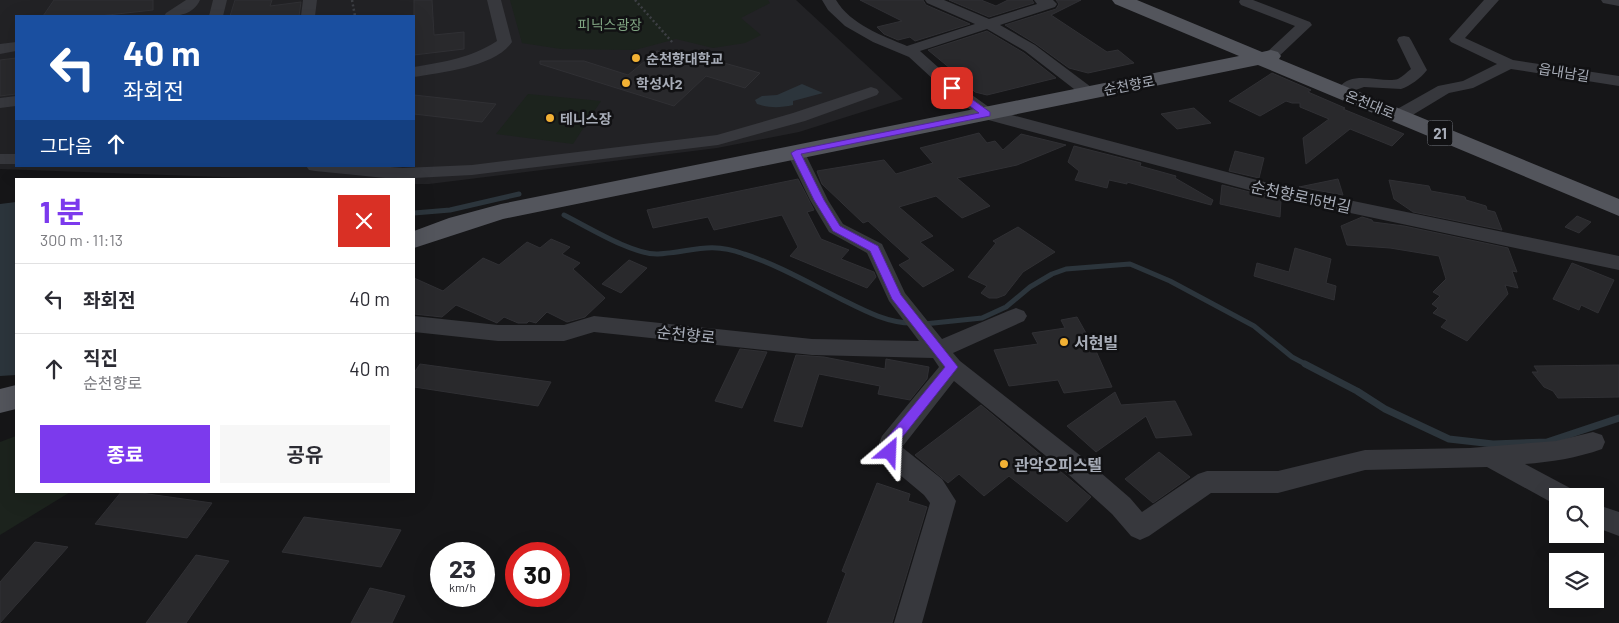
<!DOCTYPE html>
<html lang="ko">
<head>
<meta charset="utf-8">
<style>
	body { margin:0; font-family:Barlow,"Noto Sans KR",sans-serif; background:#f7f7f7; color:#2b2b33; height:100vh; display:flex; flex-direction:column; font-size:19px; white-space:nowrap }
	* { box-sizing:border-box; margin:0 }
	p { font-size:16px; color:#7c7c81 }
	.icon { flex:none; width:28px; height:28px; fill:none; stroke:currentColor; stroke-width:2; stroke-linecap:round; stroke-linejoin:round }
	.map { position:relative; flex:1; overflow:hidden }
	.details { position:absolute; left:15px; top:178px; width:400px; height:315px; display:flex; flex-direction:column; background:#fff; border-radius:0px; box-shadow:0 5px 20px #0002 }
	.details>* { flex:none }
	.hud { position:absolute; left:15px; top:15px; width:400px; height:152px; border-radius:0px; box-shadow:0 5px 20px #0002; background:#1a4fa0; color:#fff; overflow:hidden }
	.tools { position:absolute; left:1549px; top:488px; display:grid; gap:10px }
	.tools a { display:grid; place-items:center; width:55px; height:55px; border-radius:0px; background:#fff; box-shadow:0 5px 20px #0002; font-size:25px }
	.speed { position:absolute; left:430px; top:542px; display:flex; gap:10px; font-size:25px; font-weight:700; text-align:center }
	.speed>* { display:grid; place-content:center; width:65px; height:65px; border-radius:50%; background:#fff; box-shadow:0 5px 20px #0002; line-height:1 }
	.speed small { font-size:12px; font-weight:400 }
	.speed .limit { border:8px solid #d22; background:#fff; color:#111 }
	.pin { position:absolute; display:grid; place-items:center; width:42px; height:42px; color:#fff; margin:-21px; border-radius:10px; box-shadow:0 2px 8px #0006 }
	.me { position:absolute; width:55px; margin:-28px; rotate:26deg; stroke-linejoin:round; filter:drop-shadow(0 0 4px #0008) }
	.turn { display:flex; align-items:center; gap:18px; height:105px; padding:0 25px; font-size:22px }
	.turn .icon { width:65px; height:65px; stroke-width:2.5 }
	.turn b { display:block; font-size:35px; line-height:42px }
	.then { display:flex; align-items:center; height:48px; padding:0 25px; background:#0003; gap:10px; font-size:19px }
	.round { display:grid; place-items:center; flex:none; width:52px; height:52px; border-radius:0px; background:#f7f7f7 }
	.head { display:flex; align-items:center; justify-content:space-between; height:85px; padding:0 25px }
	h1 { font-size:30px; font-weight:700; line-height:38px; color:#7c3aed }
	.button { display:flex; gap:10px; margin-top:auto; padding:10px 25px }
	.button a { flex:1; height:58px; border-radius:0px; background:#7c3aed; color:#fff; font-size:20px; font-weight:700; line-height:58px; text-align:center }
	.button a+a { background:#f7f7f7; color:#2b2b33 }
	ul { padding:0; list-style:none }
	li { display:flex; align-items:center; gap:15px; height:70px; padding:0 25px; border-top:1px solid #e1e1e2 }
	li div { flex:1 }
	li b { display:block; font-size:19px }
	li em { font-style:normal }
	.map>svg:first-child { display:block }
</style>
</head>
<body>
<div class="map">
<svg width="1619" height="623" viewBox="0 0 1619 623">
	<rect width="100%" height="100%" fill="#161618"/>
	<path fill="#222225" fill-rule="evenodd" d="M 0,0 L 796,0 L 903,99 L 799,132 L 717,148 L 429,184 L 414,184 L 414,179 L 276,179 L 0,169 ZM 16,16 L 414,16 L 414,166 L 16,166 Z"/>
	<path fill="#1c231d" d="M 510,0 L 768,0 L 770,3 L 741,18 L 761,35 L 745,43 L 713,48 L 676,39 L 635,50 L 561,49 L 522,43 Z
		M 528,94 L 601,101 L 573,144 L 496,134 Z
		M 16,436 L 16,491 L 72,491 L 0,535 L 0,442 Z"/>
	<path fill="#2c353c" d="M 802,84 L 823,93 L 793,101 L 793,105 C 780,108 769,108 757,104 L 755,100 L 762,96 L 777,95 Z
		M 16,202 L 16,375 L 0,376 L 0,204 Z"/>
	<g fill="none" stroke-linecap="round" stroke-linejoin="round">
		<path stroke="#2c353c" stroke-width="5" d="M 414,213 L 450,210 L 519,194
			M 564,215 C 588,227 633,255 658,254 C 691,252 710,241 744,254 C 778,265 809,283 841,299 C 863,310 887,323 912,323
			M 924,324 L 982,318 L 1006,307 L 1030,287 L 1052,274 L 1066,269 L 1130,264 L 1170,281 L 1254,326 L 1292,357 L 1307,365"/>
		<path stroke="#2c353c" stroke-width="7" d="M 1305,364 L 1357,391 L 1385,409 L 1449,439 L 1493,444 L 1547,442 L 1619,418"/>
	</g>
	<path fill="#29292c" stroke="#303034" d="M 54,0 L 153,0 L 153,10 L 99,16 L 43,16 Z
		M 235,0 L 272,0 L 270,6 L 301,2 L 299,16 L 230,16 Z
		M 414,0 L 432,0 L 434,35 L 464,32 L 464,49 L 414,55 Z
		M 860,0 L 923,0 L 926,5 L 970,24 L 915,41 L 910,37 L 898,40 L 884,34 L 877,27 L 902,21 Z
		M 949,0 L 981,0 L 996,6 L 1008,0 L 1032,0 L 1034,3 L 989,17 Z
		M 1056,0 L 1081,0 L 1051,15 L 1107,52 L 1118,50 L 1134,63 L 1088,73 L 1069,68 L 1036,44 L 1005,25 L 1056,9 L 1059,4 Z
		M 987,31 L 1024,53 L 1056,78 L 987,95 L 975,92 L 964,81 L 958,83 L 945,71 L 951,69 L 928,50 Z
		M 657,51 L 693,61 L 699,56 L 760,73 L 745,88 L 706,76 L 674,106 L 540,64 L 540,61 L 584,61 L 628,75 Z
		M 16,58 L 16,94 L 0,96 L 0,60 Z
		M 1272,73 L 1311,90 L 1308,92 L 1345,108 L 1343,109 L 1404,134 L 1392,146 L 1350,129 L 1306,164 L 1303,138 L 1329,119 L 1300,107 L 1300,103 L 1292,103 L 1286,101 L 1260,116 L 1229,101 Z
		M 414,95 L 496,104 L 482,122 L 414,114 Z
		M 1194,108 L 1211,123 L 1177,129 L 1161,114 Z
		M 979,133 L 987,143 L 995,141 L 1003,150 L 1021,134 L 1066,145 L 1017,165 L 957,178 L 990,206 L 962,218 L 936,196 L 899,207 L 933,236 L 920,242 L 954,270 L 923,287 L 899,265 L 910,259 L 868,221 L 863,223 L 822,184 L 818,174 L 817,171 L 884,160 L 896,174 L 933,163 L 920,148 Z
		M 1074,146 L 1141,163 L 1140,166 L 1176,176 L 1175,178 L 1213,200 L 1211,205 L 1127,182 L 1127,184 L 1109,180 L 1107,188 L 1075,180 L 1079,171 L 1068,162 Z
		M 1235,151 L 1264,158 L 1259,178 L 1229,171 Z
		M 798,179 L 814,210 L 807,212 L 821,239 L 849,250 L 841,259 L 874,272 L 876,277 L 867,288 L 790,256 L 798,247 L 782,215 L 714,230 L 708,217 L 653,228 L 647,210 Z
		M 1338,179 L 1343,195 L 1299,187 Z
		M 1389,180 L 1429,186 L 1431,191 L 1465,197 L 1466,200 L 1486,206 L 1487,210 L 1495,212 L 1502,230 L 1413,212 L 1394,199 Z
		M 1222,185 L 1281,200 L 1280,217 L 1220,204 Z
		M 1577,216 L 1591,222 L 1579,233 L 1565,227 Z
		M 1362,217 L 1372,220 L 1373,222 L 1404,226 L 1508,248 L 1517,272 L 1512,271 L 1518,288 L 1505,285 L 1508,294 L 1467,341 L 1441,327 L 1447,320 L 1433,313 L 1438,308 L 1432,304 L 1440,296 L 1433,292 L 1446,279 L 1439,256 L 1390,248 L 1347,245 L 1341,226 Z
		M 1018,227 L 1055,252 L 1023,272 L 1005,295 L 997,298 L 989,298 L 981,293 L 987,286 L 968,277 L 996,243 L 993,241 Z
		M 551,239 L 570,247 L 562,254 L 580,263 L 573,269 L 605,298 L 585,317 L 567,322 L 547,312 L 536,323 L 529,321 L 527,323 L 518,323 L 504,317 L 497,323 L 456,305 L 442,317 L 414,314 L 414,278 L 443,291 L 483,258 L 499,265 L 527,242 L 540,248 Z
		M 1295,248 L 1331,259 L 1326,283 L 1336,286 L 1334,300 L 1254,276 L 1257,263 L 1289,272 Z
		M 629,260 L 647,268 L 621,293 L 602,284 Z
		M 1572,263 L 1614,280 L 1598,313 L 1581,305 L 1579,310 L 1553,299 Z
		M 1077,317 L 1096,351 L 1112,387 L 1064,393 L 1058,380 L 1009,386 L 994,350 L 1038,344 L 1032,333 L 1065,328 L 1061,320 Z
		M 740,349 L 767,352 L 742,408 L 715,401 Z
		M 796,355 L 824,357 L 885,369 L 886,359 L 929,367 L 927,379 L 910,400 L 878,394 L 880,386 L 819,374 L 802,427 L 774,421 Z
		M 420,364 L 551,382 L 538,406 L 414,387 L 414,373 Z
		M 1619,365 L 1619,397 L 1558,398 L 1553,391 L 1544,387 L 1532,372 L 1538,372 L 1534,366 Z
		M 1115,392 L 1121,405 L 1175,401 L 1192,435 L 1156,438 L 1146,416 L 1096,452 L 1067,426 Z
		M 981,405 L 1091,497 L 1067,522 L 1009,476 L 984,496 L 959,474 L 948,483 L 915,455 Z
		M 1159,452 L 1190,477 L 1153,503 L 1125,479 Z
		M 877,483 L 910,494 L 908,501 L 927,507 L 892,623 L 827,623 L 846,573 L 842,571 Z
		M 122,491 L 127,491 L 212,503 L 187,538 L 95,524 Z
		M 304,517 L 372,526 L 401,530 L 381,567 L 282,552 Z
		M 35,542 L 68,547 L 0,623 L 0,582 Z
		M 196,555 L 229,561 L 186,623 L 146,623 Z
		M 370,588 L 405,596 L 392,623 L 351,623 Z"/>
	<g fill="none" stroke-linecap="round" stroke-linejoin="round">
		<path stroke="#3d3f44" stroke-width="2.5" stroke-dasharray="2 2.5" stroke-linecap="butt" d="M 352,0 L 355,16
			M 635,0 L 673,43"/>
		<path fill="#37383d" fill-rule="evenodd" d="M 186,0 L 200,0 C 193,15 179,16 164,16 L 166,13 Z
			M 213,0 L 227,0 L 223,16 L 209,16 Z
			M 303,0 L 317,0 L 315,16 L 301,16 Z
			M 487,0 L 501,0 L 512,42 C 495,67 442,72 414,77 L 414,67 C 446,61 469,59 497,41 Z
			M 822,0 L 836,0 C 850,24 883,36 907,46 L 975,24 L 927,3 L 925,0 L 944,0 L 989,19 L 1037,4 L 1034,0 L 1053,0 L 1057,4 L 1055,7 L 1000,25 L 1035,45 L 1095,90 L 1097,93 L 1095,96 L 1083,96 L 1025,51 L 987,29 L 920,51 L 958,85 L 993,110 L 1276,185 L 1619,256 L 1619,270 L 1275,197 L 981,118 L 946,91 L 909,57 L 873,42 L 845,26 L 828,10 Z
			M 1240,0 L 1253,0 L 1310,22 L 1312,25 L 1276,59 L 1266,59 L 1263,56 L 1266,53 L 1295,26 L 1241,5 L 1239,2 Z
			M 1484,0 L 1499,0 L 1465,38 L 1513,60 L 1619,76 L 1619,86 L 1511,69 L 1473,88 L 1449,93 L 1411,116 L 1399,116 L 1397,112 L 1399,108 L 1438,86 L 1463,81 L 1497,64 L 1451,42 L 1449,39 Z
			M 1601,0 L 1619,0 L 1619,6 L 1603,3 Z
			M 1404,36 L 1409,37 L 1411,40 L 1427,70 C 1421,78 1410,86 1401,89 L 1364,87 L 1347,93 L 1341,91 L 1339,88 C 1352,69 1383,84 1398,79 C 1402,77 1407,72 1411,69 L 1397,40 L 1399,37 Z
			M 16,42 L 16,51 L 0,54 L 0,44 Z
			M 871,87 L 877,89 L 879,92 L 877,95 L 805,121 L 718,145 L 472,175 L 395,179 L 315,171 L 309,170 L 306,166 L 378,166 L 403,168 L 472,165 L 717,135 L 793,113 Z
			M 16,96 L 16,106 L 0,108 L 0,98 Z
			M 796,148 L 802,149 L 805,153 L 828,200 L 843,224 L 882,244 L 905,293 L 942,339 L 1008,311 L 1016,308 L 1024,311 L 1027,316 L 1024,321 L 953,353 L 960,361 L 1086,460 L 1130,498 L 1142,512 L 1198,474 L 1207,471 L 1278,471 L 1365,450 L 1470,448 L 1556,441 L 1593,432 L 1602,435 L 1605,442 L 1602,449 C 1577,458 1551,462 1525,464 L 1570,488 L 1574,496 L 1558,496 L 1558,506 L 1487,467 L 1365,470 L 1278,493 L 1211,493 L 1149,536 L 1140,540 L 1131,536 L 1112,514 L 1068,474 L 954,381 L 903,446 L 903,448 L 942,479 L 956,501 L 922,623 L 894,623 L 930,503 L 924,495 L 881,459 C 877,450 878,445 882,436 L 939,367 L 933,358 L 812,355 L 594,332 L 564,341 L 498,341 L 414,332 L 414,316 L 498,325 L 564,325 L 594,316 L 812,339 L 919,341 L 889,301 L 867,253 L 829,232 L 810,200 L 787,153 L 790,149 Z
			M 0,154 L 16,154 L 16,164 L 0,164 Z
			M 1595,504 L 1619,512 L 1619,536 L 1595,527 Z"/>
		<path fill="#53555c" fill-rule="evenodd" d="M 1112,0 L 1137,0 L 1262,52 L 1271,50 L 1278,52 L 1281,56 L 1279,59 L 1619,199 L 1619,216 L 1258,65 L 503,219 L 414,248 L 414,231 L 449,218 L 501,204 L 1239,56 L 1115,4 Z
			M 16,385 L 16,409 L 0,413 L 0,389 Z"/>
	</g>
	<path fill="#7c3aed" stroke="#51269a" d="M 952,85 L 990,112 L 990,116 L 801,154 L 824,200 L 840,226 L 878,246 L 901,295 L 958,367 L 897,444 L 895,456 L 890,458 L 885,456 L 883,452 L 886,439 L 945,367 L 892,299 L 870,251 L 833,231 L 814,200 L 791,153 L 796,150 L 979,113 L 949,90 L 949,86 Z"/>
	<g fill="#f2b134" stroke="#111113" stroke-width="2">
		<circle cx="636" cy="58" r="5"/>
		<circle cx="626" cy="83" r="5"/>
		<circle cx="550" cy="118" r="5"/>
		<circle cx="1064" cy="342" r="5"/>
		<circle cx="1004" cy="464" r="5"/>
	</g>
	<g text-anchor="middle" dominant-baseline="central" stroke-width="5" stroke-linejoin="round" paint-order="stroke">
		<g font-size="14" fill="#7fa381" stroke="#111113">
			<text x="610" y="24">피닉스광장</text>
		</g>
		<g font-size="14" font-weight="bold" fill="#a8adb8" stroke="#111113" text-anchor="start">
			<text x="646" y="58">순천향대학교</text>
			<text x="636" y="83">학성사2</text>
			<text x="560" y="118">테니스장</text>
		</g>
		<g font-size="14" fill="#a8adb8" stroke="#111113">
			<text transform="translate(1564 72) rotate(9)">읍내남길</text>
			<text transform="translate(1129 85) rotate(-11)">순천향로</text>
			<text transform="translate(1370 104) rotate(22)">온천대로</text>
		</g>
		<rect fill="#111113" stroke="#7b7e86" stroke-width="1" x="1427.5" y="120.5" width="25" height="25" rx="4"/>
		<g font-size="15" font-weight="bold" fill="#a8adb8">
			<text x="1440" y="133">21</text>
		</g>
		<g font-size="16" fill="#a8adb8" stroke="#111113">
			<text transform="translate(1301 196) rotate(12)">순천향로15번길</text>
			<text transform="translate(686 334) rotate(6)">순천향로</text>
		</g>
		<g font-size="16" font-weight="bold" fill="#a8adb8" stroke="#111113" text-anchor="start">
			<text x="1074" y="342">서현빌</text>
			<text x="1014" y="464">관악오피스텔</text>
		</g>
	</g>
</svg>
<div class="tools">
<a><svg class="icon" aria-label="search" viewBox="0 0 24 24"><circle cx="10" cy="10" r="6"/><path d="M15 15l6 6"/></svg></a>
<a><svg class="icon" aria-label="layers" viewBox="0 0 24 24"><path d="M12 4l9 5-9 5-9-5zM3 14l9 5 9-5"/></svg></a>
</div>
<div class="speed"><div>23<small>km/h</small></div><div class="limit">30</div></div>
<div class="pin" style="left:952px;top:88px;background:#d93025"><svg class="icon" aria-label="arrive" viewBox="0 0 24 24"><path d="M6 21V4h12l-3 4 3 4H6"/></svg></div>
<svg class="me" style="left:890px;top:452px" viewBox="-20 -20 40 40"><path d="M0-17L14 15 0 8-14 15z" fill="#7c3aed" stroke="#fff" stroke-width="4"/></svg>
<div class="hud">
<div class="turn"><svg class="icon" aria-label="left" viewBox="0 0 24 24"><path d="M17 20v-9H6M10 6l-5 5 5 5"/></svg><div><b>40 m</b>좌회전</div></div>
<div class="then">그다음<svg class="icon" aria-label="ahead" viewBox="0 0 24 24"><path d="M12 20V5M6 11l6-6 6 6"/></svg></div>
</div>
<section class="details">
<div class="head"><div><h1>1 분</h1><p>300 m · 11:13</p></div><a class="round" style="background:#d93025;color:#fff"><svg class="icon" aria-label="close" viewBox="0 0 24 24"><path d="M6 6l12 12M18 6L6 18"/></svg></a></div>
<ul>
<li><svg class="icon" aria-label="left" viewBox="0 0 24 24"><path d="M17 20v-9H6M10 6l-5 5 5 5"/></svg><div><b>좌회전</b></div><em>40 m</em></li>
<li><svg class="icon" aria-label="ahead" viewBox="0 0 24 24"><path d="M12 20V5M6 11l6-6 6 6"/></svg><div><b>직진</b><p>순천향로</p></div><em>40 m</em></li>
</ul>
<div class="button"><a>종료</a><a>공유</a></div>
</section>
</div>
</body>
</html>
